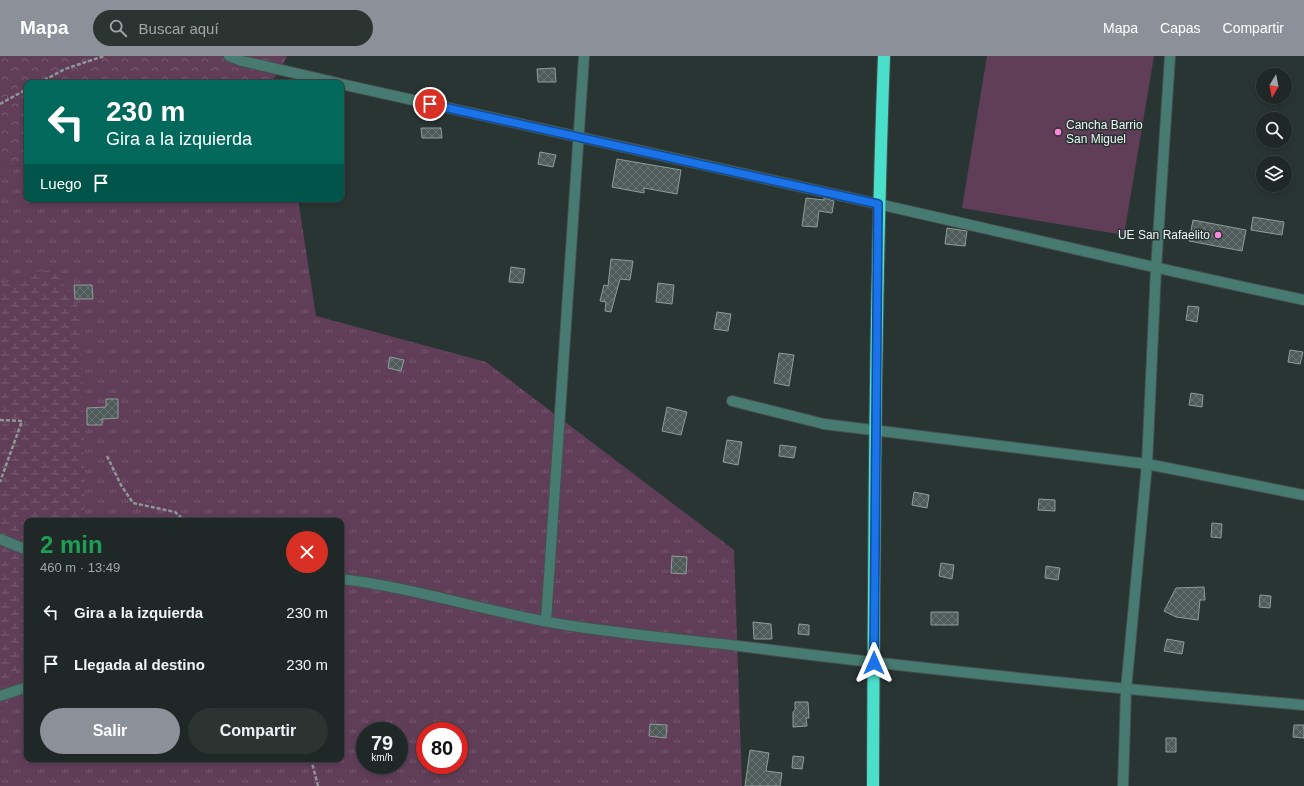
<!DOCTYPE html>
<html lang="es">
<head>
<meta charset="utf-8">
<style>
	body { margin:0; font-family:Helvetica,sans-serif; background:#2c3432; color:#f1f3f6; height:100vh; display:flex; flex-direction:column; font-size:15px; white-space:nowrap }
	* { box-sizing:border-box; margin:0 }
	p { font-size:13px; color:#a1a6a7 }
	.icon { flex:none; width:22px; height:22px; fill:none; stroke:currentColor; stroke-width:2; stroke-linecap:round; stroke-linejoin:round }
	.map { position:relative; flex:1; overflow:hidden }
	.side { position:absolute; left:24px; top:462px; width:320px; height:244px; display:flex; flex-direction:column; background:#1f2826; border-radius:8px; box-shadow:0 2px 6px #0003,0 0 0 1px #3c4443 }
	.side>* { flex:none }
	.top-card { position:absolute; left:24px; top:24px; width:320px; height:122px; border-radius:8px; box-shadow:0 2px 6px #0003,0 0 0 1px #3c4443; background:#00695c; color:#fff; overflow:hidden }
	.needle { width:26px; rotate:190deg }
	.buttons { position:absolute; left:1256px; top:12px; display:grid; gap:8px }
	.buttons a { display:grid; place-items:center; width:36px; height:36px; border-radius:50%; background:#1f2826; box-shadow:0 2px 6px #0003,0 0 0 1px #3c4443; font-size:20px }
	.speed { position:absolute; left:356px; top:666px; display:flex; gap:8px; font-size:20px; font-weight:700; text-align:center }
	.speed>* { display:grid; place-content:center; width:52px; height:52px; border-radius:50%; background:#1f2826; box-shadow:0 2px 6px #0003,0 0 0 1px #3c4443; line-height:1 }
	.speed small { font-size:10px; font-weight:400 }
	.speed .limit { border:6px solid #d22; background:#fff; color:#111 }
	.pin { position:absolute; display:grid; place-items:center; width:34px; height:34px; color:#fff; margin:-17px; border:2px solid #fff; border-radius:50%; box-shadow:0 1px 4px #0007 }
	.me { position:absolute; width:44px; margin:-22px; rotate:0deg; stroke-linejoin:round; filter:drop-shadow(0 0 3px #0008) }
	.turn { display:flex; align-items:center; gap:14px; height:84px; padding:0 16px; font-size:18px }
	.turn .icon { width:52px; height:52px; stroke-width:2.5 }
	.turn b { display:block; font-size:28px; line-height:34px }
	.then { display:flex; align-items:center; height:38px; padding:0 16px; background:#0003; gap:8px; font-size:15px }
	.round { display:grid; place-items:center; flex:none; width:42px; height:42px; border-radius:21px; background:#2c3432 }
	.headline { display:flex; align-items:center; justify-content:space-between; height:68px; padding:0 16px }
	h1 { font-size:24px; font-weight:600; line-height:30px; color:#1e9e55 }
	.cta { display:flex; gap:8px; margin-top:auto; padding:8px 16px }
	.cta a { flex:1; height:46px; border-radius:24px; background:#8c9099; color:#fff; font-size:16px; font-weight:600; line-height:46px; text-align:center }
	.cta a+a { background:#2c3432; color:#f1f3f6 }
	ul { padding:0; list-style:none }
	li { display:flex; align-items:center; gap:12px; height:52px; padding:0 16px }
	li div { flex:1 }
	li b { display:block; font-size:15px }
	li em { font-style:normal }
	header { display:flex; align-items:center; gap:24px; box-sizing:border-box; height:56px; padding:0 20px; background:#8c9099; color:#fff }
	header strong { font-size:19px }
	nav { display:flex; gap:22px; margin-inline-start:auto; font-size:14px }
	.search { width:280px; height:36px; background:#2c3432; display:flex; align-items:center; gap:10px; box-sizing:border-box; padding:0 14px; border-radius:22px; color:#a1a6a7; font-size:15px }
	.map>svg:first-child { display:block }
</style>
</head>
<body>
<header>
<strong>Mapa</strong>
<div class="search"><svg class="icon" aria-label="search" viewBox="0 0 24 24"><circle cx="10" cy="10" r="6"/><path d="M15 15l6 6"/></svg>Buscar aquí</div>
<nav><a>Mapa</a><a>Capas</a><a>Compartir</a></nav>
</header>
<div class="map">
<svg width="1304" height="730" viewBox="0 0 1304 730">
	<defs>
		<pattern id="grass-tufts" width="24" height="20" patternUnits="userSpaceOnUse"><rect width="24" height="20" fill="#613e58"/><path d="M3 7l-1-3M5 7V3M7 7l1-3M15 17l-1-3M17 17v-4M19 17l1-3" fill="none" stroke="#785a70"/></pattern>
		<pattern id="forest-crowns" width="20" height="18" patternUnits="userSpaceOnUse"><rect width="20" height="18" fill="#613e58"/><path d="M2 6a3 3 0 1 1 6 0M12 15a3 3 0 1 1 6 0" fill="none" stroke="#785a70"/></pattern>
		<pattern id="wetland-marsh" width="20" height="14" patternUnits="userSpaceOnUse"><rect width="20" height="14" fill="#613e58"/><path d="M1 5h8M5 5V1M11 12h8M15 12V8" fill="none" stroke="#785a70"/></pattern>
		<pattern id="building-cross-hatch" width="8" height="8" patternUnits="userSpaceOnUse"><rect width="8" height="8" fill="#4f5b59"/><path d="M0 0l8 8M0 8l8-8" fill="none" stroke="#697371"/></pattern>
	</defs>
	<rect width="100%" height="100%" fill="#293533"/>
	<path fill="url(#grass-tufts)" fill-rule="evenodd" d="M 27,109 L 27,143 L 298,143 L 316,260 L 486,306 L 734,494 L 742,730 L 0,730 L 0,654 L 27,589 L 27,703 L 341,703 L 341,465 L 79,465 L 85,452 L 52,212 L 0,229 L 0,111 ZM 365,675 L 399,675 L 399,709 L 365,709 ZM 425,675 L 459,675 L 459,709 L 425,709 Z"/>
	<path fill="url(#forest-crowns)" d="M 0,0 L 287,0 L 279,16 L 270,27 L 27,27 L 27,109 L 0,111 Z"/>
	<path fill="url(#wetland-marsh)" d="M 52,212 L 81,255 L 85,452 L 79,465 L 27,465 L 27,589 L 0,654 L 0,229 Z"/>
	<path fill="#613e58" d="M 987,0 L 1154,0 L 1124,179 L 962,152 Z"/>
	<path fill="url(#building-cross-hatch)" stroke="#8f9c9a" d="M 555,12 L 556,26 L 538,26 L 537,13 Z
		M 421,72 L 441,72 L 442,82 L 422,82 Z
		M 540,96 L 556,99 L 553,111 L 538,108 Z
		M 617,103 L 681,114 L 677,138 L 644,132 L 644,137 L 612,131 Z
		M 806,142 L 824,144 L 824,142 L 834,145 L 832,157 L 819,155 L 817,171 L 802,170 Z
		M 1253,161 L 1284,166 L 1282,179 L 1251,174 Z
		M 1193,164 L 1246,174 L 1242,195 L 1189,185 Z
		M 947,172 L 967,175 L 965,190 L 945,188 Z
		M 611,203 L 633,205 L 630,224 L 620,223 L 611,256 L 605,255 L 606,246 L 600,245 L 604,229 L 608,230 Z
		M 511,211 L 525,213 L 523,227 L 509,226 Z
		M 658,227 L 674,229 L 672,248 L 656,246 Z
		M 74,229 L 92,229 L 93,243 L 75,243 Z
		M 1188,250 L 1199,251 L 1197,266 L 1186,264 Z
		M 717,256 L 731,258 L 728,275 L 714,273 Z
		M 1290,294 L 1303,296 L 1300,308 L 1288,306 Z
		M 779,297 L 794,299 L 789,330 L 774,327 Z
		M 390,301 L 404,304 L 401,315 L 388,312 Z
		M 1191,337 L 1203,339 L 1202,351 L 1189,349 Z
		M 106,343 L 118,343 L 118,362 L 102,363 L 102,369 L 87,369 L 87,352 L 106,351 Z
		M 667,351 L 687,356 L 681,379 L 662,375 Z
		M 727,384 L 742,386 L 738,409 L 723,406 Z
		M 780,389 L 796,391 L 794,402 L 779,400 Z
		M 914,436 L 929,439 L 927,452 L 912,449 Z
		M 1039,443 L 1055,444 L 1055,455 L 1038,454 Z
		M 1212,467 L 1222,468 L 1221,482 L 1211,481 Z
		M 672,500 L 687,501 L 686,518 L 671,517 Z
		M 941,507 L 954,509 L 952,523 L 939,520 Z
		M 1046,510 L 1060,512 L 1058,524 L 1045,522 Z
		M 1204,531 L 1205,544 L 1200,544 L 1198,564 L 1176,561 L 1164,555 L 1176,532 Z
		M 1260,539 L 1271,540 L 1270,552 L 1259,551 Z
		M 931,556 L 958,556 L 958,569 L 931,569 Z
		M 753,566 L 771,568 L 772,583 L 754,583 Z
		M 799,568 L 809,569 L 809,579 L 798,578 Z
		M 1167,583 L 1184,586 L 1182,598 L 1164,595 Z
		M 795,646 L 808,646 L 809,662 L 806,662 L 807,670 L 793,671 L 793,656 L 795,654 Z
		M 650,668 L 667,669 L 666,682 L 649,680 Z
		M 1294,669 L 1304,669 L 1304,682 L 1293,681 Z
		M 1166,682 L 1176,682 L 1176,696 L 1166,696 Z
		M 750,694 L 769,697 L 766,715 L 782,717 L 780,730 L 745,730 Z
		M 793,700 L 804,701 L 802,713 L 792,712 Z"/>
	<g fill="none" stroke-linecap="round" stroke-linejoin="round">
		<g stroke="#45504e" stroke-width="12">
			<path id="street" d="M 229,0 L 242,5 L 338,27
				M 341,28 C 520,68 699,107 878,148 C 1020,180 1162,214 1304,244
				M 732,345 L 824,368 L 1147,408 L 1304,439
				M 0,483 L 27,494
				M 341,523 C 417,532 490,557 566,569 C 628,579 692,584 755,592 C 938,615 1121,633 1304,649
				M 546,565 L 584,0
				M 0,640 L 27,631
				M 1123,730 L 1126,634 L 1147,408 L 1156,213 L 1170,0"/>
		</g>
		<g stroke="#45504e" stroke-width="14">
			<path id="highway" d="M 873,730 C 874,487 875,243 884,0"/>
		</g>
		<path stroke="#8e9795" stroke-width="2.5" stroke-dasharray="4 2" stroke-linecap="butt" d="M 39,27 L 65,13 L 104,0
			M 0,48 L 27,33
			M 0,364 L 22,365 L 0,426
			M 107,400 L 121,429 L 133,447 L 175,456 L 185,465
			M 311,703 L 318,730"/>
		<use href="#street" stroke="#477b72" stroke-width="10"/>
		<use href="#highway" stroke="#49dfcb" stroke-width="12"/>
	</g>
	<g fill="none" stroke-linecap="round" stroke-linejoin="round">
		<g stroke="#114b97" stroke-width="10">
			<path id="route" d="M 430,48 L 878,148 L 874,607"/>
		</g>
		<use href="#route" stroke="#1a73e8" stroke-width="7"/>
	</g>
	<g fill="#fd86e1" stroke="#293533" stroke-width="1.5">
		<circle cx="1058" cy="76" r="4"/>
		<circle cx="1218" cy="179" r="4"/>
	</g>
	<g text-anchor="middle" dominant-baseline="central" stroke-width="3" stroke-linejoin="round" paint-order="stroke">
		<g font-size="12" fill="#eef5f3" stroke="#293533" text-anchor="start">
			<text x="1066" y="69">Cancha Barrio<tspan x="1066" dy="14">San Miguel</tspan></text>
			<text x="1210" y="179" text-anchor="end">UE San Rafaelito</text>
		</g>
	</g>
</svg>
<div class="buttons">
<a><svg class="needle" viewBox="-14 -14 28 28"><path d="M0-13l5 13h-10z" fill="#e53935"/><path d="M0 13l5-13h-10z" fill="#a1a6a7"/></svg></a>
<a><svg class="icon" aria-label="search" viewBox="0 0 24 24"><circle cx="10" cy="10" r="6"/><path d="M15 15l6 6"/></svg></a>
<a><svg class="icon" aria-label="layers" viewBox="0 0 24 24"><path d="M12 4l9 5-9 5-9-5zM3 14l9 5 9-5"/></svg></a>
</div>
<div class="speed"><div>79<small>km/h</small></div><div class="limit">80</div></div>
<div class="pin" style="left:430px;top:48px;background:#d93025"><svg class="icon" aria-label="arrive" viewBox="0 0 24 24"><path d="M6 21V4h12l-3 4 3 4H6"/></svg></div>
<svg class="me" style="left:874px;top:607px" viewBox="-20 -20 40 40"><path d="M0-17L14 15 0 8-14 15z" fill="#1a73e8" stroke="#fff" stroke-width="4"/></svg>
<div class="top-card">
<div class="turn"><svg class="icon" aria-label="left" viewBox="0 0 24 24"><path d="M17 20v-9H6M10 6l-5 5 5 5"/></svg><div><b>230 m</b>Gira a la izquierda</div></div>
<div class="then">Luego<svg class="icon" aria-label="arrive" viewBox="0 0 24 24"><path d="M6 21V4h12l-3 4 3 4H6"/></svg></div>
</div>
<section class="side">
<div class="headline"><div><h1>2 min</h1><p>460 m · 13:49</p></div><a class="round" style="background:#d93025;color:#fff"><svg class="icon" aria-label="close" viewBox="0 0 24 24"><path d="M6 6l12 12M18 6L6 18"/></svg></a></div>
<ul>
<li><svg class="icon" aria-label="left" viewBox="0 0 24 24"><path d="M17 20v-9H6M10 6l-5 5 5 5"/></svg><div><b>Gira a la izquierda</b></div><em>230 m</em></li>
<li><svg class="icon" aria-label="arrive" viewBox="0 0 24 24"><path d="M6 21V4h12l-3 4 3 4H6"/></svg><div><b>Llegada al destino</b></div><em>230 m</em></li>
</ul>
<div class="cta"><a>Salir</a><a>Compartir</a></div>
</section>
</div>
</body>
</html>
